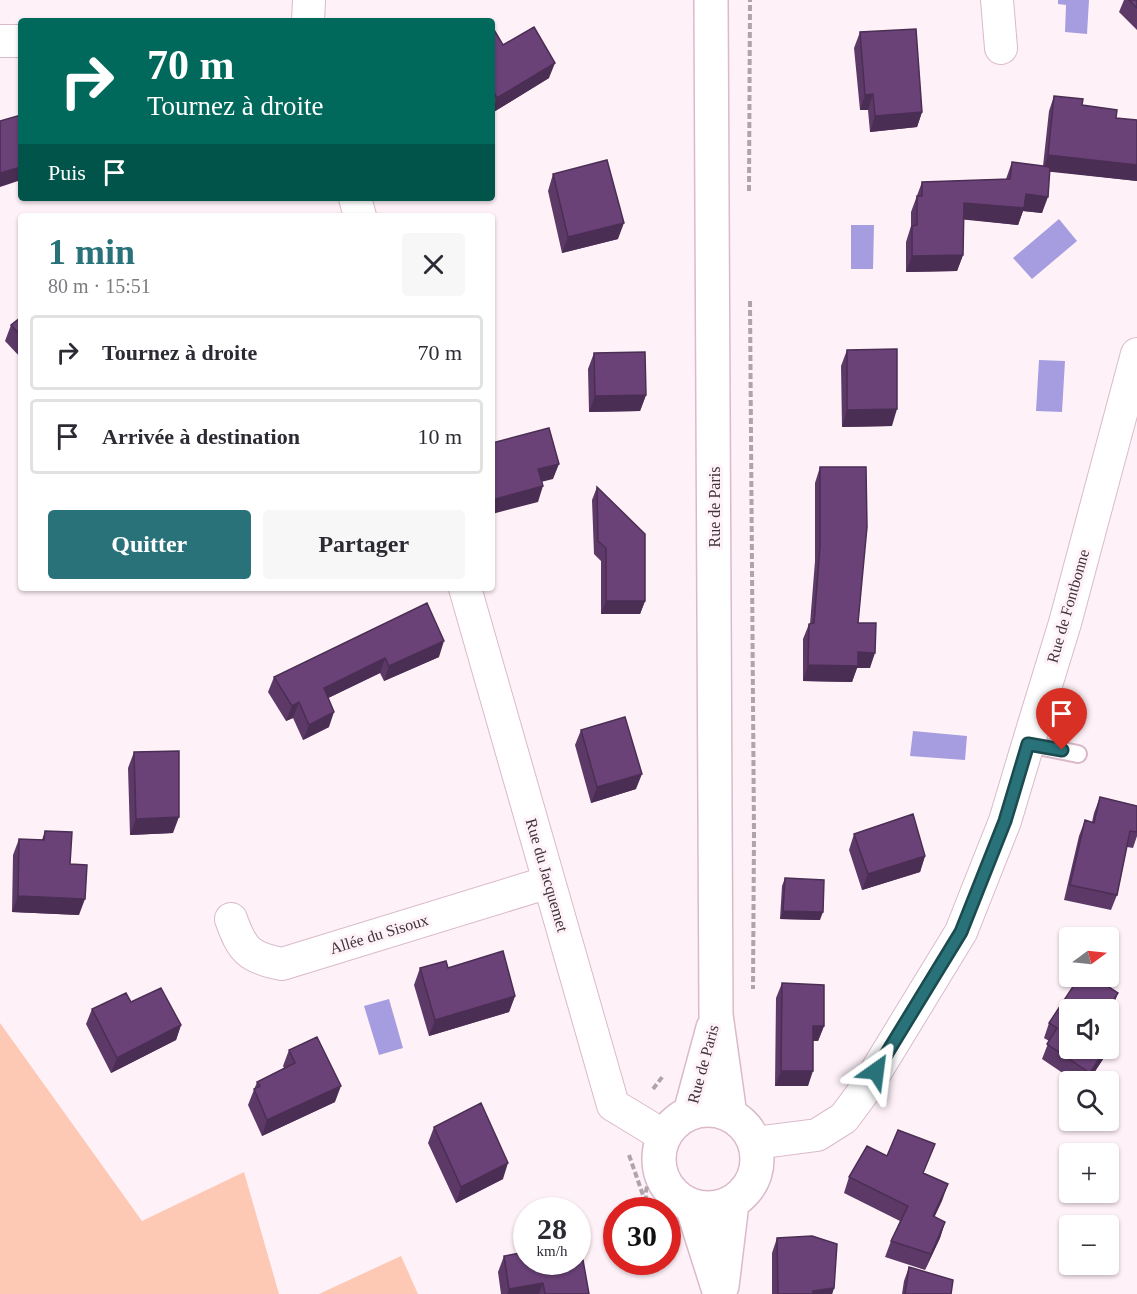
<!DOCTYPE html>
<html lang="fr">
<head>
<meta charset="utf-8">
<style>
	body { margin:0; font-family:Georgia,serif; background:#f7f7f7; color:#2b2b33; height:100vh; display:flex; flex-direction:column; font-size:22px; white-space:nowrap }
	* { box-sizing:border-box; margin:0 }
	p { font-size:20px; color:#7c7c81 }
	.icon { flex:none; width:33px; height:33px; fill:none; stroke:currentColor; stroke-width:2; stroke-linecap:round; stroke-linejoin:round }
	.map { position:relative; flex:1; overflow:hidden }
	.panel { position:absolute; left:18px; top:213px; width:477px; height:378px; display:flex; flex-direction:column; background:#fff; border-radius:6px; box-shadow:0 2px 4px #0004 }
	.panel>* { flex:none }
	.guide { position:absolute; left:18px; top:18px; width:477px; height:183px; border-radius:6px; box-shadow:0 2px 4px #0004; background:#00695c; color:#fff; overflow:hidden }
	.needle { width:39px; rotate:75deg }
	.fabs { position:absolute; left:1059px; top:927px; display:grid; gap:12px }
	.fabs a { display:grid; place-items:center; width:60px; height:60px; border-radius:6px; background:#fff; box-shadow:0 2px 4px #0004; font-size:30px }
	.speed { position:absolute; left:513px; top:1197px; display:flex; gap:12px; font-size:30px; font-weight:700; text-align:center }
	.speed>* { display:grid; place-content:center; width:78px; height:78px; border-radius:50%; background:#fff; box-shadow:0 2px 4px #0004; line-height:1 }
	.speed small { font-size:15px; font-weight:400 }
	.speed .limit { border:9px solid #d22; background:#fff; color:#111 }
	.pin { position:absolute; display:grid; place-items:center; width:51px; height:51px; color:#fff; margin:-62px -26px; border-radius:50% 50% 50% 0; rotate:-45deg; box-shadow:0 0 6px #0007 }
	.pin .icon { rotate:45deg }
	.me { position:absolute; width:66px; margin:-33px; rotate:31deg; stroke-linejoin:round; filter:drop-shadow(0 0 4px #0008) }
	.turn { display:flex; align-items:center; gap:21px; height:126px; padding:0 30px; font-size:27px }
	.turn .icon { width:78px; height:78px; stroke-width:2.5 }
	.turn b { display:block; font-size:42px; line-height:51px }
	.then { display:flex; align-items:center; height:57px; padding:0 30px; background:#0003; gap:12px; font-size:22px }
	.round { display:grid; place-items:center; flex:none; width:63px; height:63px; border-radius:6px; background:#f7f7f7 }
	.summary { display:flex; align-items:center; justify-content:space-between; height:102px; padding:0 30px }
	h1 { font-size:36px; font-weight:800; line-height:45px; color:#29727a }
	.cta { display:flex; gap:12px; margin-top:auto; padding:12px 30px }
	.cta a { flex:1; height:69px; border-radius:6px; background:#29727a; color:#fff; font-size:24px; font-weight:800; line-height:69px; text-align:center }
	.cta a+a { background:#f7f7f7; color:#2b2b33 }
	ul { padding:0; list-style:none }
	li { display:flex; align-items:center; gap:18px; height:75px; margin:0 12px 9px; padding:0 18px; border:3px solid #e1e1e2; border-radius:6px }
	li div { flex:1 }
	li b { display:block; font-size:22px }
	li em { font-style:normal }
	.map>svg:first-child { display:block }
</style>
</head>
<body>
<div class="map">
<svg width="1137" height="1294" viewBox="0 0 1137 1294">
	<rect width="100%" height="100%" fill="#fef1f8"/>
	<path fill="#fdc9b5" d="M 0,1023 L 142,1221 L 244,1172 L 279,1294 L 0,1294 Z
		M 401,1256 L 418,1294 L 319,1294 Z"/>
	<path fill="#a69de1" d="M 1058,0 L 1089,0 L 1087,34 L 1065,32 L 1066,5 L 1058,4 Z
		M 1059,219 L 1077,241 L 1032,279 L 1013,258 Z
		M 851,225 L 874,225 L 873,269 L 851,269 Z
		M 1039,360 L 1065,361 L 1062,412 L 1036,411 Z
		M 913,731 L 967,736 L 965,760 L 910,756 Z
		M 389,999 L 403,1048 L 379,1055 L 364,1006 Z"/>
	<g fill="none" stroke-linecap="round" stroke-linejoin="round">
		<g stroke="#dabaca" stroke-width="20">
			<path id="lane" d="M 1028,744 L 1078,754"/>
		</g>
		<g stroke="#dabaca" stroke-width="34">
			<path id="street" d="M 997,0 L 1001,48
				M 308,21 L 309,0
				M 0,41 L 21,41
				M 355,198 L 360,216
				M 465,588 L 613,1105 L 664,1136
				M 231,919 C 242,950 249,958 282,964 L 549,882
				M 755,1143 L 817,1135 L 844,1118 L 864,1091 L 961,932 L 1005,821 L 1028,744 L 1065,623 L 1137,354"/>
		</g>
		<g stroke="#dabaca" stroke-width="36">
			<path id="secondary" d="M 711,0 L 716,1015 L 730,1115
				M659 1159a49 49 0 1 1 98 0a49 49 0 1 1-98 0Z
				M 690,1113 L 713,1028
				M 692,1206 L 720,1294
				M 722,1286 L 732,1203"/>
		</g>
		<path stroke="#b0a3aa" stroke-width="4" stroke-dasharray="6 3" stroke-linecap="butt" d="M 749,191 L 750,0
			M 750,301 L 754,834 L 753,989
			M 653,1089 L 663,1076
			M 629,1155 L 644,1198
			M 649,1210 C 642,1193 647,1183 657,1168"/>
		<use href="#lane" stroke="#fff" stroke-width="16"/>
		<use href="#street" stroke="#fff" stroke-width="32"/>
		<use href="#secondary" stroke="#fff" stroke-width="33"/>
	</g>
	<path fill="#5c3967" d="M 1124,0 L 1137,0 L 1137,30 L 1119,12 Z
		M 492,28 L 503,45 L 549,78 L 492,113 Z
		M 860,32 L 922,112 L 917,127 L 870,132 L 868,110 L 860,110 L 854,48 Z
		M 1054,96 L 1082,105 L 1116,118 L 1137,120 L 1137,181 L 1050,171 L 1042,213 L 1023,211 L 1018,225 L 964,219 L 963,255 L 957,271 L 906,272 L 906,242 L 911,226 L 911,212 L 922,182 L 1006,179 L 1012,162 L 1043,166 L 1049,111 Z
		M 553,174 L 618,239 L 562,253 L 548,191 Z
		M 21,317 L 21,358 L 5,341 L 11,325 Z
		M 847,350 L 892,426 L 842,427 L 841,366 Z
		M 594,353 L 646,395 L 640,411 L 589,412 L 588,369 Z
		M 820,467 L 858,623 L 870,668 L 857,668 L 852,682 L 803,681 L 803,639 L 809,624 L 810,624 L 815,561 L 815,483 Z
		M 597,487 L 645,601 L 640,614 L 601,614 L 601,561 L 594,554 L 592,500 Z
		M 427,603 L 439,657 L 384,681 L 380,673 L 328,698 L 329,727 L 303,740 L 293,718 L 286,721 L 268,692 L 274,677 Z
		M 581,730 L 636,789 L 591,803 L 575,745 Z
		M 134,752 L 173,833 L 130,835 L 128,768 Z
		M 1100,797 L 1137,806 L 1137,836 L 1133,848 L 1127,847 L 1117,895 L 1111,910 L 1064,900 L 1079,836 L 1085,820 L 1092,822 L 1094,813 Z
		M 45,831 L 79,915 L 12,912 L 13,855 L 19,839 L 42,840 Z
		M 854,834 L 925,856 L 920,872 L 862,890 L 849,850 Z
		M 785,878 L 820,920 L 780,919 L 782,886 Z
		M 420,968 L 515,996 L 509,1012 L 429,1036 L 414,985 Z
		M 1080,976 L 1092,976 L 1118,993 L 1112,1008 L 1108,1014 L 1108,1010 L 1070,1010 L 1070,1048 L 1108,1048 L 1108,1044 L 1116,1032 L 1111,1047 L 1088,1082 L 1076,1082 L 1042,1059 L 1049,1041 L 1044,1038 L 1049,1023 Z
		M 782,983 L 824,1026 L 818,1041 L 813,1041 L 808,1086 L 775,1086 L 776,998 Z
		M 131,1002 L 181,1025 L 176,1040 L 111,1073 L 86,1024 L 92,1009 Z
		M 289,1050 L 335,1102 L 262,1136 L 248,1105 L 257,1082 L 284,1068 L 283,1066 Z
		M 434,1127 L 503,1179 L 456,1203 L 428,1143 Z
		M 887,1156 L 948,1184 L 934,1217 L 945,1222 L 940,1238 L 925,1270 L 885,1257 L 891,1241 L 900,1221 L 844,1193 L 849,1177 Z
		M 777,1238 L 834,1288 L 832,1294 L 772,1294 L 772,1253 Z
		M 504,1256 L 557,1264 L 589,1294 L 501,1294 L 498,1272 Z
		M 909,1267 L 951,1294 L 902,1294 L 904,1281 Z"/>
	<path fill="#4b2e54" d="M 555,63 L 549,78 L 492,113 L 497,98 Z
		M 873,94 L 868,110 L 860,110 L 865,95 Z
		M 922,112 L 917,127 L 870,132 L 875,116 Z
		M 1048,155 L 1137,165 L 1137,181 L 1043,171 Z
		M 21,167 L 21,180 L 0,187 L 0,173 Z
		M 1026,194 L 1048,197 L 1042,213 L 1023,211 L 1018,225 L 958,219 L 964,203 Z
		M 624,223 L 618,239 L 562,253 L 568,237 Z
		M 963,255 L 957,271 L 906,272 L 912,256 Z
		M 646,395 L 640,411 L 589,412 L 595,396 Z
		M 897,409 L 892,426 L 842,427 L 847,410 Z
		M 559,464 L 553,479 L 533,484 L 538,469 Z
		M 543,486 L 538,502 L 492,514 L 492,500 Z
		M 606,601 L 645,601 L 640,614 L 601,614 Z
		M 444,641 L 439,657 L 384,681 L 389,666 Z
		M 858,652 L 875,653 L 870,668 L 857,668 L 852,682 L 803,681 L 808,665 Z
		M 385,658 L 380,673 L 318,703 L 324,688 Z
		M 299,702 L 293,718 L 286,721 L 292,706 Z
		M 334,712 L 329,727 L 303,740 L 309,725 Z
		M 642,774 L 636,789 L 591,803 L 597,787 Z
		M 179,817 L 173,833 L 130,835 L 136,819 Z
		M 925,856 L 920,872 L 862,890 L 868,874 Z
		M 18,896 L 85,899 L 79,915 L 12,912 Z
		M 783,911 L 823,912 L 820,920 L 780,919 Z
		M 1118,993 L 1112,1008 L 1108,1014 L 1108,1010 L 1107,1010 Z
		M 515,996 L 509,1012 L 429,1036 L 435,1020 Z
		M 181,1025 L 176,1040 L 111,1073 L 117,1058 Z
		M 813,1026 L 824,1026 L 818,1041 L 808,1041 Z
		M 1116,1032 L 1111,1047 L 1088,1082 L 1087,1082 L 1090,1073 L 1106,1048 L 1108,1048 L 1108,1044 Z
		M 781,1071 L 813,1071 L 808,1086 L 775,1086 Z
		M 341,1086 L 335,1102 L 262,1136 L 267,1120 Z
		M 508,1163 L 503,1179 L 456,1203 L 461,1187 Z
		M 948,1184 L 942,1201 L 927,1233 L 933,1216 Z
		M 945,1222 L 940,1238 L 925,1270 L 931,1254 Z
		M 543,1283 L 539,1294 L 507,1294 L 509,1289 Z
		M 834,1288 L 832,1294 L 812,1294 L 813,1291 Z"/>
	<path fill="#6b4278" stroke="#4b2e54" stroke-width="1.5" d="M 1129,0 L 1137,0 L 1137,8 Z
		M 534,27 L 555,63 L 497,98 L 492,88 L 492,28 L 493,28 L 503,45 Z
		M 916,29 L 922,112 L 875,116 L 873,94 L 865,95 L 860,32 Z
		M 1054,96 L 1083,99 L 1082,105 L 1117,110 L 1116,118 L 1137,120 L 1137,165 L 1048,155 Z
		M 21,115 L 21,167 L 0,173 L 0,121 Z
		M 607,160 L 624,223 L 568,237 L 553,174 Z
		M 1012,162 L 1050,167 L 1048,197 L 1026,194 L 1024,208 L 964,203 L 963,255 L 912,256 L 912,226 L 917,225 L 917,196 L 922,196 L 922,182 L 1010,179 Z
		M 21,317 L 21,336 L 11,325 Z
		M 897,349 L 897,409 L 847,410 L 847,350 Z
		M 645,352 L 646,395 L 595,396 L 594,353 Z
		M 549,428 L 559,464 L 538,469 L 543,486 L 492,500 L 492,443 Z
		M 820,467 L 866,467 L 867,527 L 858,623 L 876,623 L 875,653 L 858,652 L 858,666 L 808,665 L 809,624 L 814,623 L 820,546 Z
		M 597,487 L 645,534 L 645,601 L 606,601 L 606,548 L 598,541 Z
		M 427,603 L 444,641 L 389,666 L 385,658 L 324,688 L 334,712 L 309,725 L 299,702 L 292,706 L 274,677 Z
		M 625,717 L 642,774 L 597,787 L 581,730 Z
		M 179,751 L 179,817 L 136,819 L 134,752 Z
		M 1100,797 L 1137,806 L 1137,832 L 1130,831 L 1117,895 L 1070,885 L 1085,820 L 1094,823 Z
		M 913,814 L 925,856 L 868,874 L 854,834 Z
		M 45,831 L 72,832 L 70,864 L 87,865 L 85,899 L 18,896 L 19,839 L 44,840 Z
		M 785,878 L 824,880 L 823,912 L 783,911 Z
		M 503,951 L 515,996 L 435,1020 L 420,968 L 446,961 L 448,968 Z
		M 1080,976 L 1092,976 L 1118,993 L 1107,1010 L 1070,1010 L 1070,1048 L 1106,1048 L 1090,1073 L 1047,1044 L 1057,1028 L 1049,1023 Z
		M 782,983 L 824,985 L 824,1026 L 813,1026 L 813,1071 L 781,1071 Z
		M 161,988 L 181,1025 L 117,1058 L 92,1009 L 126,993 L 131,1002 Z
		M 1108,1028 L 1116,1032 L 1108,1044 Z
		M 317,1037 L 341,1086 L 267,1120 L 254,1089 L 260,1086 L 257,1082 L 295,1063 L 289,1050 Z
		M 481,1103 L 508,1163 L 461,1187 L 434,1127 Z
		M 898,1130 L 935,1144 L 923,1173 L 948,1184 L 933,1216 L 945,1222 L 931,1254 L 891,1241 L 908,1206 L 849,1177 L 867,1146 L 887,1156 Z
		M 812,1236 L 837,1244 L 834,1288 L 813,1291 L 813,1294 L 778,1294 L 777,1238 Z
		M 526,1252 L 526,1262 L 556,1262 L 557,1264 L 583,1260 L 589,1294 L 545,1294 L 543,1283 L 509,1289 L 504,1256 Z
		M 909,1267 L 953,1280 L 951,1294 L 905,1294 Z"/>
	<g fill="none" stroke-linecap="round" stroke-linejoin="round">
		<g stroke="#1b4a4f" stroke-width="15">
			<path id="route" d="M 876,1071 L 961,932 L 1005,821 L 1028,744 L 1062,750"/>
		</g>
		<use href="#route" stroke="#29727a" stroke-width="10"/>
	</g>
	<g text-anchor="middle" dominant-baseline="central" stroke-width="6" stroke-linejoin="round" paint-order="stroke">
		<g font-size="16" fill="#40333a" stroke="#fef1f8">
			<text transform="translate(714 507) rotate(-90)">Rue de Paris</text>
			<text transform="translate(1068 606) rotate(-74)">Rue de Fontbonne</text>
			<text transform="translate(547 875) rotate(74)">Rue du Jacquemet</text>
			<text transform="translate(379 934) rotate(-17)">Allée du Sisoux</text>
			<text transform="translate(703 1064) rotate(-75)">Rue de Paris</text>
		</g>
	</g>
</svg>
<div class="fabs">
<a><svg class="needle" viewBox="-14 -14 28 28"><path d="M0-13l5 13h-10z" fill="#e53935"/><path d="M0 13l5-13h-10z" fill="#7c7c81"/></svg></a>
<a><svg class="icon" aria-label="sound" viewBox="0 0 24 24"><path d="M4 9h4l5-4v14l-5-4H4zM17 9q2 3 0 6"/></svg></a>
<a><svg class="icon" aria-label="search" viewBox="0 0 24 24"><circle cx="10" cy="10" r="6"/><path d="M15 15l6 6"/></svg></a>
<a>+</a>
<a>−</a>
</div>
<div class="speed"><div>28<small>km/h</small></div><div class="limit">30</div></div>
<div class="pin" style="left:1062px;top:750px;background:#d93025"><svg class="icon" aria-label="arrive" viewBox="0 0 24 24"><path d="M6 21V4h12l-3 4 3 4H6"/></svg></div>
<svg class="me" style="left:876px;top:1071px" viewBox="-20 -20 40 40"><path d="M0-17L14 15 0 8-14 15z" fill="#29727a" stroke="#fff" stroke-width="4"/></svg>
<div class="guide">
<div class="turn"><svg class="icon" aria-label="right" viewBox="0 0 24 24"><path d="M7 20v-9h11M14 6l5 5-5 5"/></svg><div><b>70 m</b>Tournez à droite</div></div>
<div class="then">Puis<svg class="icon" aria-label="arrive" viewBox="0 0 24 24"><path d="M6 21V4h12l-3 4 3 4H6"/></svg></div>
</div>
<section class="panel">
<div class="summary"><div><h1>1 min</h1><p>80 m · 15:51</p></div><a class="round"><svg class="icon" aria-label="close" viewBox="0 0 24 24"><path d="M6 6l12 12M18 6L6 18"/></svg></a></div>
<ul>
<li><svg class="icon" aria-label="right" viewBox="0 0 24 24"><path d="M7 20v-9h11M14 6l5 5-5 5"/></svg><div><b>Tournez à droite</b></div><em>70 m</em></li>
<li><svg class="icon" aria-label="arrive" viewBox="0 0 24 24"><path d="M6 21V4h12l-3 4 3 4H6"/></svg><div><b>Arrivée à destination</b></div><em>10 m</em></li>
</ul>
<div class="cta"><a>Quitter</a><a>Partager</a></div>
</section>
</div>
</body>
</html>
